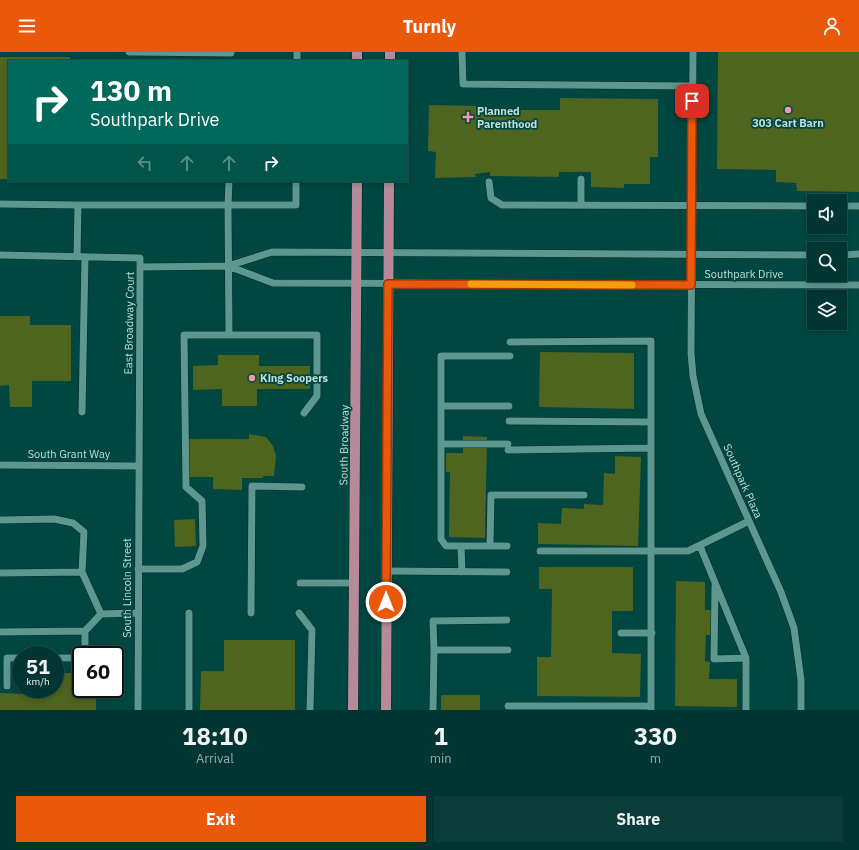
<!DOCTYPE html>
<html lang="en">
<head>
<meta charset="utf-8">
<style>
	body { margin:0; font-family:"IBM Plex Sans",sans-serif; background:#0a3d39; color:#f1f3f6; height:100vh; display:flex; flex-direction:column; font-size:15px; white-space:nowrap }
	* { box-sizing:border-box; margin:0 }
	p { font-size:13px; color:#95abab }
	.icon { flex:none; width:22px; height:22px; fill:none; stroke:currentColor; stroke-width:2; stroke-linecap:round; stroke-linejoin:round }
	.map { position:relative; height:658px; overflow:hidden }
	.details { display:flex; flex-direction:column; background:#003531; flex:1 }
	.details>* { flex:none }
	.top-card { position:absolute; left:8px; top:8px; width:400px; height:122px; border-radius:0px; box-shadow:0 2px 6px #0003,0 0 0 1px #22504d; background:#00695c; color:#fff; overflow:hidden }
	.buttons { position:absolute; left:807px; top:142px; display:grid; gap:8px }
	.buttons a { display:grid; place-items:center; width:40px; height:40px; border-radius:0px; background:#003531; box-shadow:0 2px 6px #0003,0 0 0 1px #22504d; font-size:20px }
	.speed { position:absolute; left:12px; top:594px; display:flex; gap:8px; font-size:20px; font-weight:700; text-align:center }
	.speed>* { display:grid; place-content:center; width:52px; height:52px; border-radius:50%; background:#003531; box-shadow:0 2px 6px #0003,0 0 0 1px #22504d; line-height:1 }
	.speed small { font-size:10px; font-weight:400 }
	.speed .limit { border:2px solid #111; border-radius:6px; background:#fff; color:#111 }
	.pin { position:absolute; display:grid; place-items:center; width:34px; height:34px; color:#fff; margin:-17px; border-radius:8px; box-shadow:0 2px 6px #0006 }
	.me { position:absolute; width:44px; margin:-22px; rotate:0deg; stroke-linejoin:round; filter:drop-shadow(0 0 3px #0008) }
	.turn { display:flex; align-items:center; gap:14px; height:84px; padding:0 16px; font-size:18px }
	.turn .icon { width:52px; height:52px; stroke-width:2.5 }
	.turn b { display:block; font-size:28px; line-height:34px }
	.lanes { display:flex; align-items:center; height:38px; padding:0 16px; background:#0003; justify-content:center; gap:20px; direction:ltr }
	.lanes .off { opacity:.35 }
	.eta { display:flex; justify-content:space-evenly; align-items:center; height:68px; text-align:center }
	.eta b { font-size:24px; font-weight:700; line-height:28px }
	.cta { display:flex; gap:8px; margin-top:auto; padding:8px 16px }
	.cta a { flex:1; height:46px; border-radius:0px; background:#ea580c; color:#fff; font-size:16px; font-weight:700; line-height:46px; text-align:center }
	.cta a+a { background:#0a3d39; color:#f1f3f6 }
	header { display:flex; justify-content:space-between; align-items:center; height:52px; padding:0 16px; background:#ea580c; color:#fff; font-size:18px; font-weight:700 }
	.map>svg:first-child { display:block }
</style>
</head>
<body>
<header><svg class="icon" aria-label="menu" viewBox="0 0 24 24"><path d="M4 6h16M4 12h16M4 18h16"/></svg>Turnly<svg class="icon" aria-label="person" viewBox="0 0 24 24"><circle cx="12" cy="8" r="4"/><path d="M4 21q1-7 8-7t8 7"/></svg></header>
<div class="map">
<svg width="859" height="658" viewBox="0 0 859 658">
	<rect width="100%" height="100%" fill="#004741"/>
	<path fill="#4f641f" d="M 718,0 L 859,0 L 859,140 L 797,139 L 796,131 L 776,130 L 776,118 L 717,117 Z
		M 0,5 L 70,5 L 70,9 L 9,9 L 9,127 L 0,127 Z
		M 560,46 L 658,47 L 658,105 L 650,105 L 650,132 L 624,132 L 624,136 L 591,135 L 591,120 L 559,120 L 559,125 L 490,124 L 490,120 L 475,122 L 476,125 L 435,126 L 436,100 L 428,99 L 429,53 L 476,54 L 476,58 L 560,58 Z
		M 0,264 L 30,264 L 30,273 L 71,273 L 71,329 L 32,329 L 32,355 L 10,355 L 9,333 L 0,334 Z
		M 540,300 L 634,301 L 634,357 L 539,355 Z
		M 218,303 L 259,303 L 259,314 L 310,314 L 310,337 L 257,337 L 257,354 L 222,354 L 222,337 L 193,338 L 193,314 L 218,313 Z
		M 249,382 L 266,385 L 273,394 L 276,404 L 274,424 L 263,424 L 263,426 L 242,426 L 242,438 L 213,437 L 213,425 L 187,425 L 188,387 L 249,387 Z
		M 463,384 L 487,385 L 485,486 L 449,485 L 450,420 L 446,420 L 446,401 L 463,401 Z
		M 615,404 L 641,405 L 638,494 L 538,492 L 538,471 L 561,472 L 562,456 L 584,457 L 584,452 L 603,453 L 604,421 L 615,422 Z
		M 195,467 L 196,494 L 175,495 L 174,468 Z
		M 539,515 L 633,515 L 633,559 L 612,559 L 612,601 L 641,602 L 640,645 L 537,644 L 537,605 L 551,605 L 552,537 L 539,537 Z
		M 676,529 L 705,530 L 705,558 L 712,558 L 711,583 L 706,583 L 705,609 L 710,610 L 709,627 L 737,627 L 737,655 L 675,654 Z
		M 224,588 L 295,588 L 295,658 L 200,658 L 201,619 L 224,619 Z
		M 55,621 L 75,621 L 75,641 L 96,641 L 96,658 L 0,658 L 0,641 L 22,642 L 22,637 L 55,637 Z
		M 441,643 L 480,643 L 480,658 L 441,658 Z"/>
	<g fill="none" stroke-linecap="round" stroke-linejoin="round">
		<g stroke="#092926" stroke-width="8">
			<path id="minor" d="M 129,0 L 231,1
				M 462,0 L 463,32 L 692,34
				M 693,0 L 691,301 L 693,324 L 701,362 L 781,540 L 794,576 L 801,628 L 801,658
				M 297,9 L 297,0
				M 581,127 L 581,153
				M 229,129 L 228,153 L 296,153 L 296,129
				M 489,130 L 491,146 L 502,153 L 814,154
				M 0,152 L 78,153
				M 840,154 L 859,154
				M 0,203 L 140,206 L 140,215
				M 840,203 L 859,202
				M 77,205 L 78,153 L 228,153 L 229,283
				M 228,214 L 273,231 L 859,233
				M 510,290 L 651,289 L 651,658
				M 441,354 L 509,354
				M 82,360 L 85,205
				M 509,369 L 651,370
				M 441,392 L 508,392
				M 508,398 L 651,396
				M 0,413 L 138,414
				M 0,468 L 54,467 L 73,471 L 84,480 L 82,520 L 101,562
				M 461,494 L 462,520
				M 490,494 L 491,443 L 584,443
				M 507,494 L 446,494 L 441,487 L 441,304 L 510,304
				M 700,494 L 746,606 L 746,658
				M 540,499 L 688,499 L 749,469
				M 138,517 L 182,517 L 197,510 L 203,494 L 202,449 L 186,435 L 184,283 L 317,283 L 317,344 L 304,361
				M 387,519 L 507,520
				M 0,521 L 82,520
				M 300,531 L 354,531
				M 715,534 L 714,607 L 746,606
				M 189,561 L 189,658
				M 251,561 L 252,434 L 302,435
				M 299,561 L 312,578 L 310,658
				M 507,568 L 433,569 L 434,598 L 508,598
				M 85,579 L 85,603
				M 0,580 L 85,579 L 101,562 L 138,561
				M 621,581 L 652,581
				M 55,606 L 81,606
				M 7,634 L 7,606 L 21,606
				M 85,637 L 85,640
				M 508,654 L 651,654
				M 138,658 L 140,215 L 228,214 L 272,200 L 814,203
				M 433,658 L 434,598"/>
		</g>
		<g stroke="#092926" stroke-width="11">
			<path id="major" d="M 357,0 L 357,9
				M 390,9 L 390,0
				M 353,658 L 357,129
				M 386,658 L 389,129"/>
		</g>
		<use href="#minor" stroke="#5d9890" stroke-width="7"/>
		<use href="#major" stroke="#b68a99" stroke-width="10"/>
	</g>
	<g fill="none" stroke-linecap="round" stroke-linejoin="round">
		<g stroke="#983908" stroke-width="10">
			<path id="route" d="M 386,550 L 388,232 L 691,233 L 692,49"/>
		</g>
		<use href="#route" stroke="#ea580c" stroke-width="7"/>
		<path stroke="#f59e0b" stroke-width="7" d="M 471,232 L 632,233"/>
	</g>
	<g fill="#f29aaf" stroke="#004741" stroke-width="1.5">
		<circle cx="788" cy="58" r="4"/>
		<path d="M466 59h4v4h4v4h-4v4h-4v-4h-4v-4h4z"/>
		<circle cx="252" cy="326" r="4"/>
	</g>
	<g text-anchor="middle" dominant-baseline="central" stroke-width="3.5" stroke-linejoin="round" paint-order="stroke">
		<g font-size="11" font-weight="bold" fill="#c1ded9" stroke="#004741" text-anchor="start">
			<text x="477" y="59">Planned<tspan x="477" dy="13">Parenthood</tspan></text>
			<text x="788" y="71" text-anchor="middle">303 Cart Barn</text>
			<text x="260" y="326">King Soopers</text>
		</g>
		<g font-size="11" fill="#c1ded9" stroke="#004741">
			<text x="744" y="222">Southpark Drive</text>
			<text transform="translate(129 271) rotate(-89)">East Broadway Court</text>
			<text transform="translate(344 393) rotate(-89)">South Broadway</text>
			<text x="69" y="402">South Grant Way</text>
			<text transform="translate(743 429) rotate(66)">Southpark Plaza</text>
			<text transform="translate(127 536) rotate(-90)">South Lincoln Street</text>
		</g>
	</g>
</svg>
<div class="buttons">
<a><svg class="icon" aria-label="sound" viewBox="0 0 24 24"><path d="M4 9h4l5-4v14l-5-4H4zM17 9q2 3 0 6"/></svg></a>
<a><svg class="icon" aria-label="search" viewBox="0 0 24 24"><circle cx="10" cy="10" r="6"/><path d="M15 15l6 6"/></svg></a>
<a><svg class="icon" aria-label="layers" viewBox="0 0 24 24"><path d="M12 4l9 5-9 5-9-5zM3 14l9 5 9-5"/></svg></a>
</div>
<div class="speed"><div>51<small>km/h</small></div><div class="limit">60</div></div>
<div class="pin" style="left:692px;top:49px;background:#d93025"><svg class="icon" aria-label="arrive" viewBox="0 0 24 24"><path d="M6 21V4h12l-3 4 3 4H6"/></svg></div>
<svg class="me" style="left:386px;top:550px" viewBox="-20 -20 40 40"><circle r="17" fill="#ea580c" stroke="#fff" stroke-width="3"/><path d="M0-11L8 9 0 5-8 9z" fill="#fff"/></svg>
<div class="top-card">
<div class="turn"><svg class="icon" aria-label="right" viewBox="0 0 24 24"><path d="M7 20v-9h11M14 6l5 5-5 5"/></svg><div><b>130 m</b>Southpark Drive</div></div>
<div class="lanes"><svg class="icon off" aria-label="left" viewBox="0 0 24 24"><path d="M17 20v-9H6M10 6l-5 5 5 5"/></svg><svg class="icon off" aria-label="ahead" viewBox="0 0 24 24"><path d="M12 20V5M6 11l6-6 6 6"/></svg><svg class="icon off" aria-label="ahead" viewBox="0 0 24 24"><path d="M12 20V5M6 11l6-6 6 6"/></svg><svg class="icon" aria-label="right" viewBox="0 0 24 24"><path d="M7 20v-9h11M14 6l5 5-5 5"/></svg></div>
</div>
</div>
<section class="details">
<div class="eta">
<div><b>18:10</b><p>Arrival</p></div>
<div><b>1</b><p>min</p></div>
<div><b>330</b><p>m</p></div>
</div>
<div class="cta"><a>Exit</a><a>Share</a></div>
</section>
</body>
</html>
